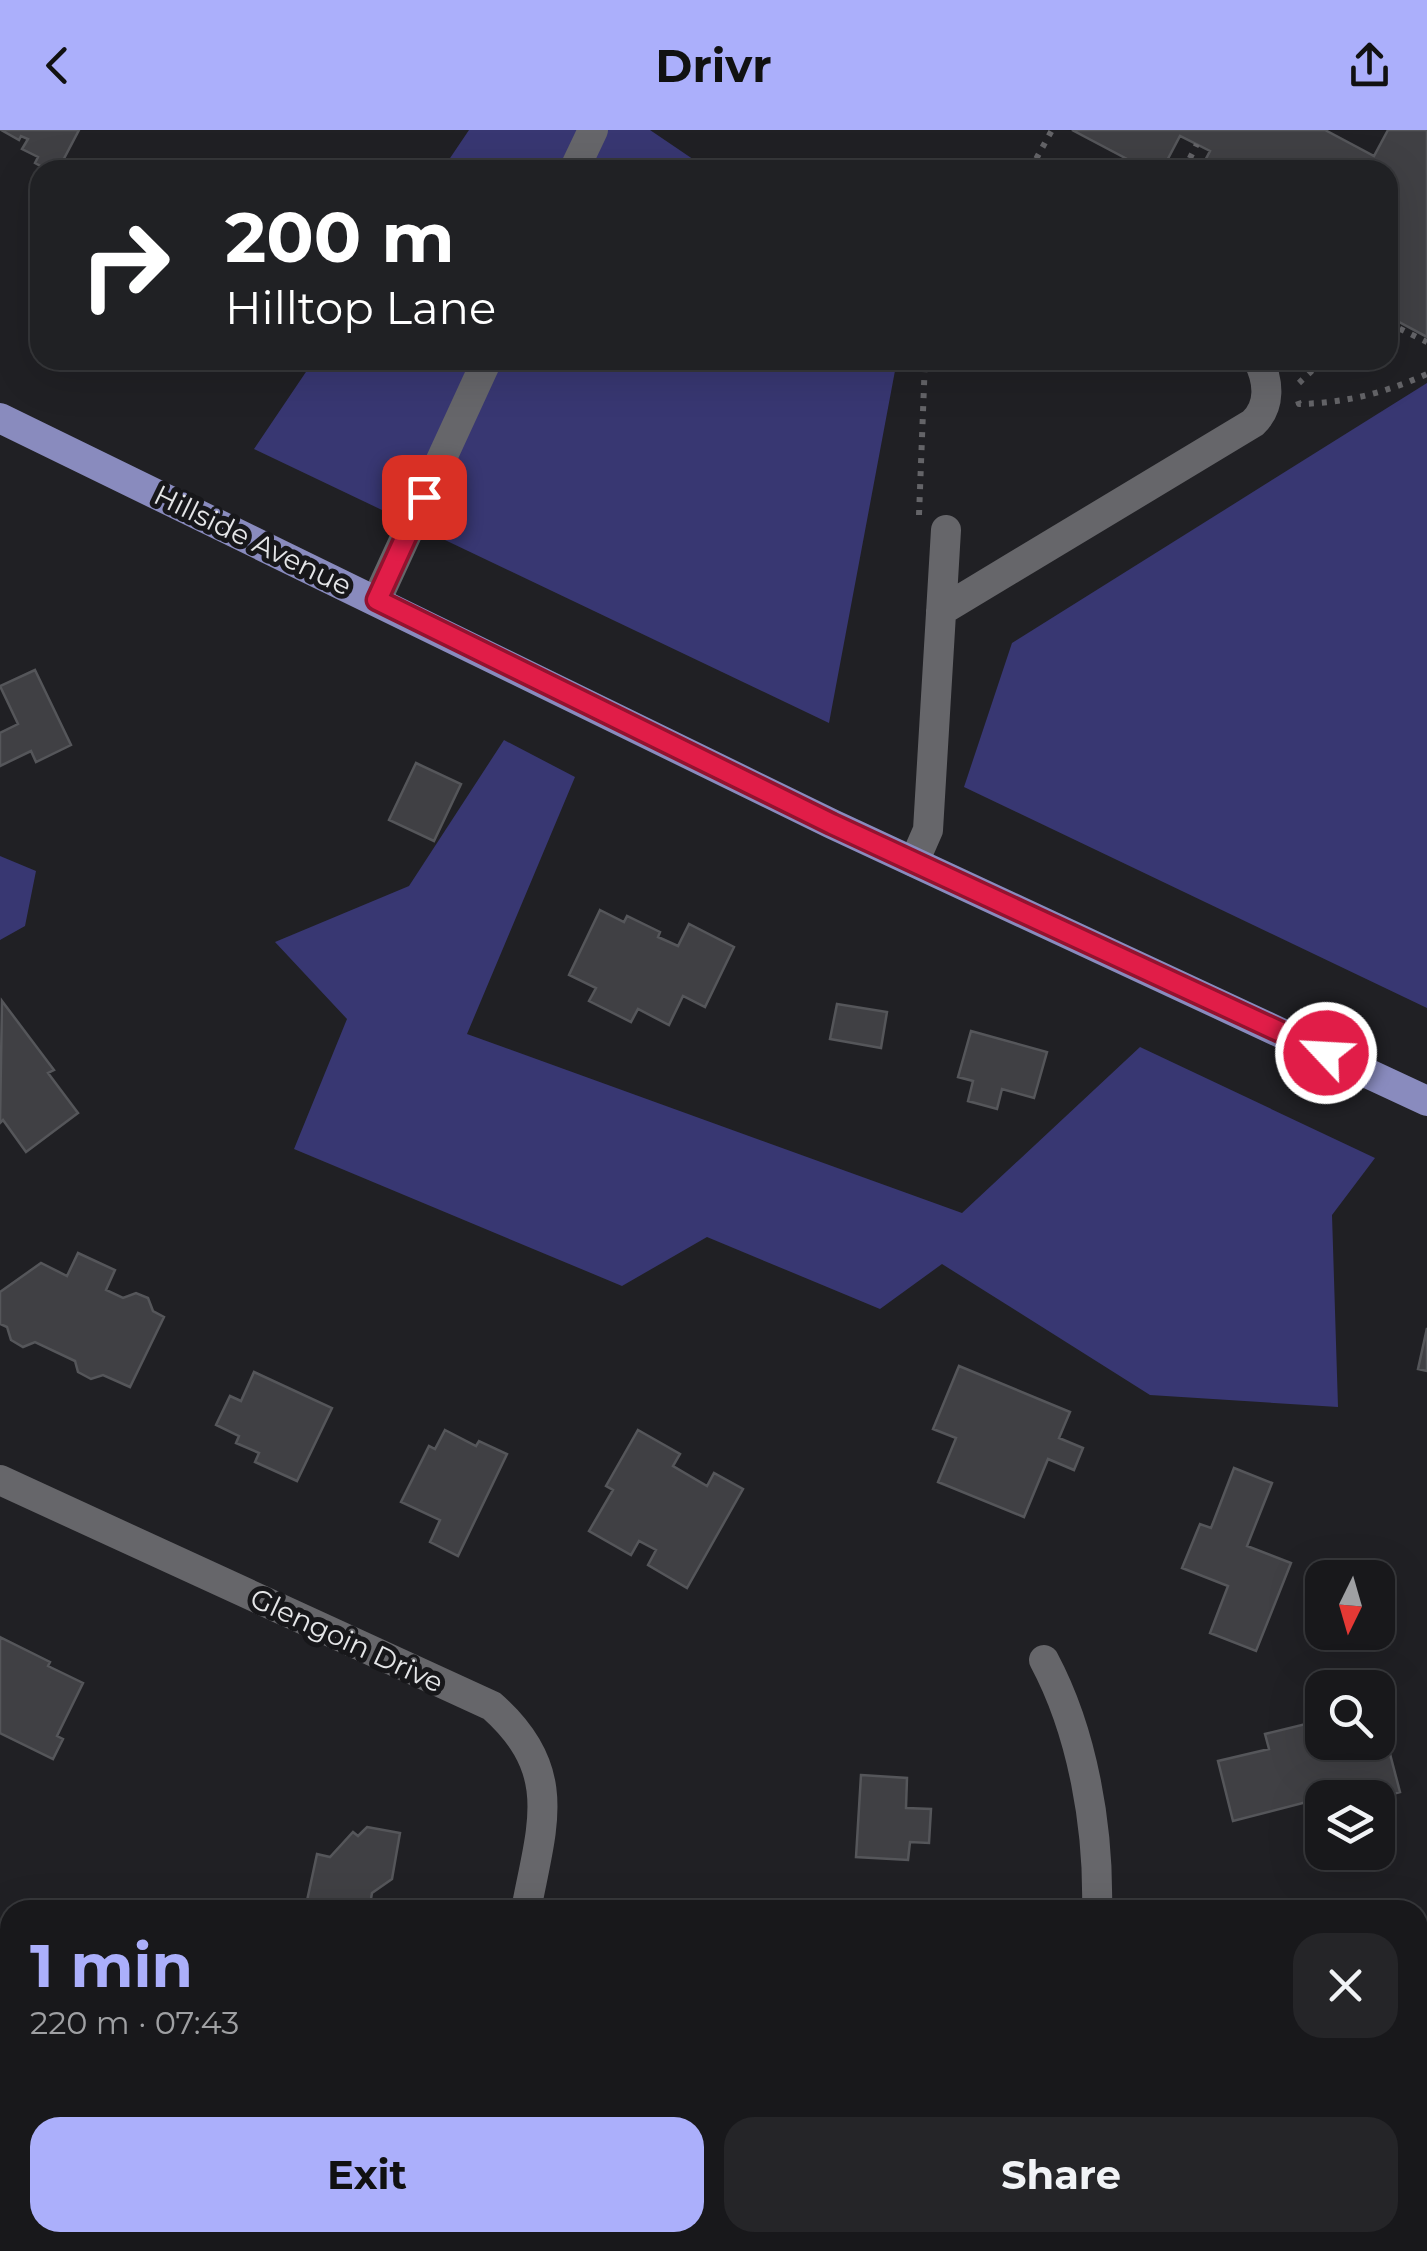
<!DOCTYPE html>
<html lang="en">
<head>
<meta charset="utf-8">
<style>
	body { margin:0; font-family:Montserrat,sans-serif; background:#252528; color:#f1f3f6; height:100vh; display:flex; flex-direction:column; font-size:38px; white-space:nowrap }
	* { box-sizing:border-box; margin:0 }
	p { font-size:32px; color:#9fa0a3 }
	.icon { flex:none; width:55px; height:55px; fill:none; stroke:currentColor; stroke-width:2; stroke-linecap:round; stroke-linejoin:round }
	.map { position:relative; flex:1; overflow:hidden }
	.panel { position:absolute; left:0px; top:1770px; width:1428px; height:352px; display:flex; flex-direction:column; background:#18181b; border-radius:30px 30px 0 0; box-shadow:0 10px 40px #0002,0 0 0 2px #36373a }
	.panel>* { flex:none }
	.top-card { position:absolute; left:30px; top:30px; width:1368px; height:210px; border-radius:30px; box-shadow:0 10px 40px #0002,0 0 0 2px #36373a; background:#202124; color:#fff; overflow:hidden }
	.needle { width:65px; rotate:185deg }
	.buttons { position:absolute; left:1305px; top:1430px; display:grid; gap:20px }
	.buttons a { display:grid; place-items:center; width:90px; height:90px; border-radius:20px; background:#18181b; box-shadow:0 10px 40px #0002,0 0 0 2px #36373a; font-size:50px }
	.pin { position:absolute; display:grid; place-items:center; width:85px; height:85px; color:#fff; margin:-42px; border-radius:20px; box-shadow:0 5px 15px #0006 }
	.me { position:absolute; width:110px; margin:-55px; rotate:295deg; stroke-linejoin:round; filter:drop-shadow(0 0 8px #0008) }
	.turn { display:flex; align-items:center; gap:35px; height:210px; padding:0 30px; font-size:45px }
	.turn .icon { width:130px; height:130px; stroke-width:2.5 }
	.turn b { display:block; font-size:70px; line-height:85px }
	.round { display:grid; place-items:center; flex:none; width:105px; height:105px; border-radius:30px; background:#252528 }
	.summary { display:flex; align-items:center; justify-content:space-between; height:170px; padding:0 30px }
	h1 { font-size:60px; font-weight:700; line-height:75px; color:#abaffb }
	.button { display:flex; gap:20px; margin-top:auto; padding:20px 30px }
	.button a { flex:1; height:115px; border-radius:30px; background:#abaffb; color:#111; font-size:40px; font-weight:700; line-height:115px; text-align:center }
	.button a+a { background:#252528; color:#f1f3f6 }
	header { display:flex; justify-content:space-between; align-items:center; height:130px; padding:0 30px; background:#abaffb; color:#111; font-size:45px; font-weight:700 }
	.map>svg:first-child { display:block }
</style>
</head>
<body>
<header><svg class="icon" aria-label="back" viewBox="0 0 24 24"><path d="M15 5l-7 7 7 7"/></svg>Drivr<svg class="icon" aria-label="share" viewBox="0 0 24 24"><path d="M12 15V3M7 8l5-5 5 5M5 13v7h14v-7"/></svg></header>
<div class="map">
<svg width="1427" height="2121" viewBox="0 0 1427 2121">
	<rect width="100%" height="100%" fill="#202024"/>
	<path fill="#383772" d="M 469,0 L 650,0 L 709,40 L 442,40 Z
		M 314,230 L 897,230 L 829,593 L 254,319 Z
		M 1427,253 L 1427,878 L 964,657 L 1012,513 Z
		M 504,610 L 575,647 L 467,904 L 962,1083 L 1140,917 L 1375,1028 L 1332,1085 L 1338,1277 L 1150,1265 L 942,1134 L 880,1179 L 707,1107 L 622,1156 L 294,1019 L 347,889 L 275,812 L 409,756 Z
		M 0,726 L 36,741 L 25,796 L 0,810 Z"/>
	<path fill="#404044" stroke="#55565a" stroke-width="2.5" d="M 1,0 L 79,0 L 58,40 L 48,40 L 35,33 L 38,27 L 22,19 L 28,9 L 21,6 L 19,10 Z
		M 1072,0 L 1325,0 L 1374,26 L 1388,0 L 1427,0 L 1427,207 L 1388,186 L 1388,40 L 1200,40 L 1210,21 L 1180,6 L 1162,40 L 1148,40 Z
		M 35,540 L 71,615 L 36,632 L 31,621 L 0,636 L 0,603 L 18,594 L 0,556 Z
		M 416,633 L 461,654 L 434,711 L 389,690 Z
		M 600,780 L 624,792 L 627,786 L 660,802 L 658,807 L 678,816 L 689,794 L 734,817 L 705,877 L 683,866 L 669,895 L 638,879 L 631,892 L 589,871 L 596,858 L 569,845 Z
		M 2,871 L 54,940 L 48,943 L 78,983 L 26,1022 L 3,990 L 0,993 Z
		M 837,874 L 887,882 L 881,918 L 830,909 Z
		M 971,901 L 1047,922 L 1034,968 L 1002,959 L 997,979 L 968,971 L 973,951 L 958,947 Z
		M 78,1123 L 115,1140 L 106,1160 L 123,1168 L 136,1163 L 148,1168 L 153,1181 L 164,1187 L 130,1257 L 103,1245 L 91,1249 L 78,1242 L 75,1231 L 35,1212 L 23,1217 L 11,1210 L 7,1197 L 0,1194 L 0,1162 L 41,1133 L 67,1146 Z
		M 1427,1198 L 1427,1241 L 1418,1239 Z
		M 959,1236 L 1070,1282 L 1059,1308 L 1083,1318 L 1074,1340 L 1048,1329 L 1024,1387 L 938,1352 L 956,1308 L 933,1299 Z
		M 254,1242 L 332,1278 L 297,1351 L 255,1332 L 259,1323 L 236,1313 L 239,1306 L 216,1295 L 230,1266 L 241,1271 Z
		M 445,1300 L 476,1316 L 479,1311 L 507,1324 L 458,1426 L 430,1412 L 440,1390 L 401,1372 L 429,1316 L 435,1319 Z
		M 638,1300 L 680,1324 L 673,1336 L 707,1356 L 714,1343 L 743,1359 L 687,1458 L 648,1435 L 656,1420 L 639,1411 L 631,1425 L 589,1401 L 613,1360 L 606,1356 Z
		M 1234,1338 L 1272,1353 L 1247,1416 L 1291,1433 L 1256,1521 L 1210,1503 L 1228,1456 L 1182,1438 L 1200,1394 L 1211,1398 Z
		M 0,1507 L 50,1532 L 48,1536 L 83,1553 L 57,1606 L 63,1609 L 53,1629 L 0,1603 Z
		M 1322,1590 L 1322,1612 L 1371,1612 L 1375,1627 L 1390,1624 L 1400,1662 L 1378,1668 L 1322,1668 L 1233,1691 L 1218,1631 L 1269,1619 L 1265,1604 Z
		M 861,1645 L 907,1648 L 906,1678 L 931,1679 L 929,1713 L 910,1712 L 908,1730 L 856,1727 Z
		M 367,1697 L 400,1703 L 392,1749 L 372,1763 L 369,1780 L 305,1780 L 317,1724 L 330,1727 L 353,1702 L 358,1706 Z
		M 15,2112 L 119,2112 L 116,2121 L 30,2121 L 14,2116 Z
		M 729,2112 L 772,2112 L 767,2121 L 729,2121 L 725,2119 Z
		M 1176,2112 L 1194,2112 L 1207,2121 L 1170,2121 Z"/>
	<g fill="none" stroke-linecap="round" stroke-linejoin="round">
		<path stroke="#646468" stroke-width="6" stroke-dasharray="5 8" stroke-linecap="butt" d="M 1030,40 L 1052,0
			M 1184,40 L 1197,14
			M 1388,193 L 1427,212
			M 1299,253 L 1323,230
			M 1298,271 L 1299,274 C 1345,273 1385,263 1427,244
			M 919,385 L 925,230"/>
		<path stroke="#66666a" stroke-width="30" d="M 574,40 L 593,0
			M 377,469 L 487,230
			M 941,481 L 1253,293 C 1271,276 1269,251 1258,230
			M 914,732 L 928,700 L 946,400
			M 0,1350 L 492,1576 C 565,1641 542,1695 526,1780
			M 1044,1530 C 1083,1603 1099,1698 1097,1780
			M 518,2112 L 520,2121
			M 259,2121 L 264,2112
			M 1008,2121 L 1013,2112"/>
		<path stroke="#898bbe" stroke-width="30" d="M 0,288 L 832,694 L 1427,971"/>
	</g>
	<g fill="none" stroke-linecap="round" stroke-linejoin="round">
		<g stroke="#92132f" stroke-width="25">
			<path id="route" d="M 424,367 L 377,470 L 832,694 L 1326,923"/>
		</g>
		<use href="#route" stroke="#e11d48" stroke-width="18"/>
	</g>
	<g text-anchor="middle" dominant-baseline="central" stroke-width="10" stroke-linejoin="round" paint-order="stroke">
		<g font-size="28" fill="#e4e5e7" stroke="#17171a">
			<text transform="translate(253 410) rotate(26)">Hillside Avenue</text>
			<text transform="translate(347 1510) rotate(25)">Glengoin Drive</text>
		</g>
	</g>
</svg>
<div class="buttons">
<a><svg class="needle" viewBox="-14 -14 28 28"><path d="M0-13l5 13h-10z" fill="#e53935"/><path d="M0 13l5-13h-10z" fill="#9fa0a3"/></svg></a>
<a><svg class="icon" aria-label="search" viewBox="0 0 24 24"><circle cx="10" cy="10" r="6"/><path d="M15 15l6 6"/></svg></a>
<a><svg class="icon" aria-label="layers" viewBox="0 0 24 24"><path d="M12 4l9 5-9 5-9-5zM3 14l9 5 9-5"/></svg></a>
</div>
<div class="pin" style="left:424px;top:367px;background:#d93025"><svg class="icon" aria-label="arrive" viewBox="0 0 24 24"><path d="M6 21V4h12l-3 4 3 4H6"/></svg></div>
<svg class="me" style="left:1326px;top:923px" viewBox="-20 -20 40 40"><circle r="17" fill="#e11d48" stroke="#fff" stroke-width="3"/><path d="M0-11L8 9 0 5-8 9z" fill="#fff"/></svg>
<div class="top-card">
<div class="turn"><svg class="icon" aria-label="right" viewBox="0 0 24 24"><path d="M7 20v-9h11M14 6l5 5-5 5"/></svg><div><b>200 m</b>Hilltop Lane</div></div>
</div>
<section class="panel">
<div class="summary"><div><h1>1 min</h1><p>220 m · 07:43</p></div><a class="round"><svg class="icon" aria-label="close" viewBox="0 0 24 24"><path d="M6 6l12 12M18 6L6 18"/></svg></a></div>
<div class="button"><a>Exit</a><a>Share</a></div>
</section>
</div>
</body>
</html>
